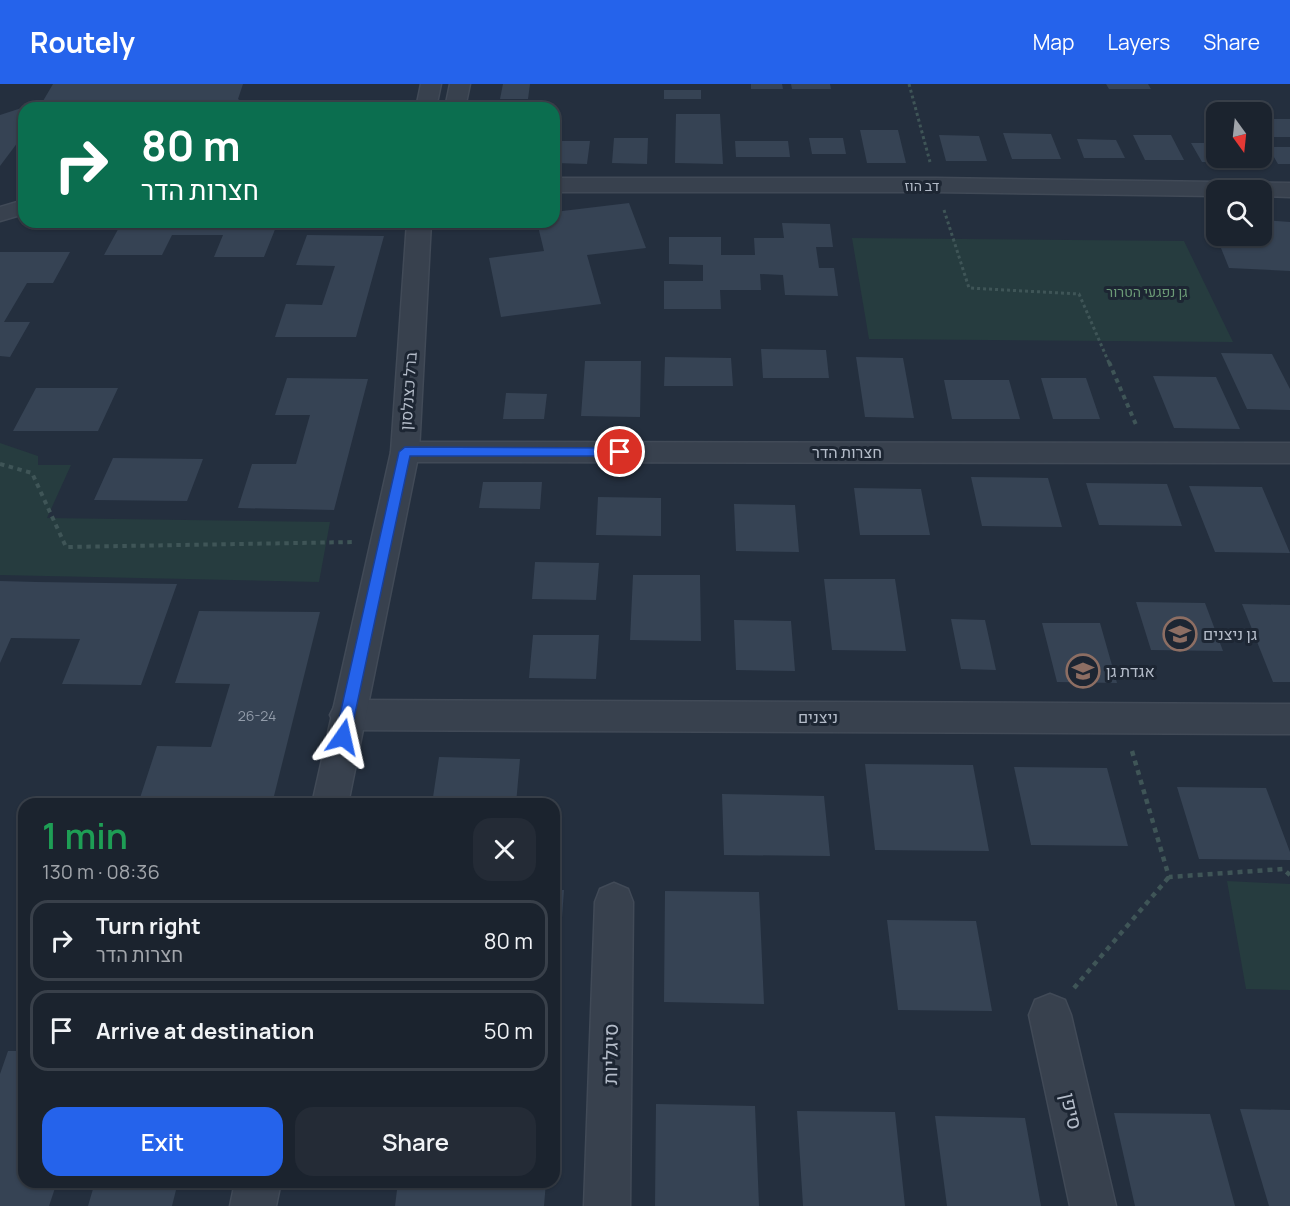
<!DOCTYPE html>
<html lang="en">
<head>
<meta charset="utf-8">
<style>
	body { margin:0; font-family:Manrope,Heebo,sans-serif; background:#242b36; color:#f1f3f6; height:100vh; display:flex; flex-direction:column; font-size:22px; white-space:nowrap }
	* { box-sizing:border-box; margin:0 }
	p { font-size:20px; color:#a0a4aa }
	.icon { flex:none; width:33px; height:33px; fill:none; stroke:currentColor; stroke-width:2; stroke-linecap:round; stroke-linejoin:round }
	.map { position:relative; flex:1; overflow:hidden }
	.side { position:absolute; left:18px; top:714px; width:542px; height:390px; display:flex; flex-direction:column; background:#1b232e; border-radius:18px; box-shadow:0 2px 4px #0004,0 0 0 2px #39404a }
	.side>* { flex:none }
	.guide { position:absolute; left:18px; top:18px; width:542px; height:126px; border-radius:18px; box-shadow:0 2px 4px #0004,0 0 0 2px #39404a; background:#0b6e4f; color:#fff; overflow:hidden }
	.needle { width:39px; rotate:165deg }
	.fabs { position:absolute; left:1206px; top:18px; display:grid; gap:12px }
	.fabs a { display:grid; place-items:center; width:66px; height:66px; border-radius:12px; background:#1b232e; box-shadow:0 2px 4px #0004,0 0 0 2px #39404a; font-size:30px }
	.pin { position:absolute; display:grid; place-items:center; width:51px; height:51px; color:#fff; margin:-26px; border:3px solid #fff; border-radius:50%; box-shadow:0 2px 6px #0007 }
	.me { position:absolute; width:66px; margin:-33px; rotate:11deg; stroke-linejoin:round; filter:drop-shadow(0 0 4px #0008) }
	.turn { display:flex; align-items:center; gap:21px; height:126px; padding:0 24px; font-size:27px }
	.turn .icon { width:78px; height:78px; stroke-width:2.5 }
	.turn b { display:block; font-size:42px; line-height:51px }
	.round { display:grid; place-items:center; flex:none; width:63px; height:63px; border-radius:18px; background:#242b36 }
	.head { display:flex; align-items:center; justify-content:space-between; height:102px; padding:0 24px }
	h1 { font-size:36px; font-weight:600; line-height:45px; color:#1e9e55 }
	.cta { display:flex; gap:12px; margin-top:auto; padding:12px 24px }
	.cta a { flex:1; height:69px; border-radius:18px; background:#2563eb; color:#fff; font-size:24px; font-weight:600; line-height:69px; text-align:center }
	.cta a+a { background:#242b36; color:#f1f3f6 }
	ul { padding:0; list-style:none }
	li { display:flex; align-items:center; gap:18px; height:81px; margin:0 12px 9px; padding:0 12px; border:3px solid #39404a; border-radius:18px }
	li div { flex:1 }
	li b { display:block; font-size:22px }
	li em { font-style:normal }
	header { display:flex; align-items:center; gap:36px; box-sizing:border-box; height:84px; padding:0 30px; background:#2563eb; color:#fff }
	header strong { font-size:28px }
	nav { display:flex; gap:33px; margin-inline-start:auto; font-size:21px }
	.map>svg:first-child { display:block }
</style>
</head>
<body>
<header>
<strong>Routely</strong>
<nav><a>Map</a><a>Layers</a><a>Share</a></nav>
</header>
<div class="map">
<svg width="1290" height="1122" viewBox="0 0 1290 1122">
	<rect width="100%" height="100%" fill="#242f3e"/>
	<path fill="#263c3f" d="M 852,154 L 1184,157 L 1233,258 L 869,255 Z
		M 0,359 L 38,372 L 38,381 L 71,381 L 47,434 L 330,438 L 319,498 L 0,491 Z
		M 1227,797 L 1290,800 L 1290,906 L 1246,905 Z"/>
	<path fill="#364354" d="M 53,0 L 243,0 L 238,15 L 251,24 L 24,24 L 24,50 L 0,82 L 0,31 L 43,17 Z
		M 503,0 L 530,0 L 528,15 L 500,15 Z
		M 751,0 L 782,0 L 783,5 L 751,5 Z
		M 791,0 L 830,0 L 831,5 L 792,5 Z
		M 1106,0 L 1148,0 L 1151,5 L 1109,5 Z
		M 664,6 L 701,6 L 701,15 L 664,15 Z
		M 676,30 L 720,30 L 723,80 L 675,79 Z
		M 1262,35 L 1290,35 L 1290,53 L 1265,53 L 1262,47 Z
		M 860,46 L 898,46 L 906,79 L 867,79 Z
		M 1003,49 L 1051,50 L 1061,75 L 1012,75 Z
		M 939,51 L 979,52 L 987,77 L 946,77 Z
		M 1133,51 L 1171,51 L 1184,76 L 1145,76 Z
		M 614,54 L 648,54 L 647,80 L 612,79 Z
		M 809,54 L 843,54 L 846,70 L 812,70 Z
		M 1077,55 L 1116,56 L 1125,74 L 1084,74 Z
		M 559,57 L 590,57 L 587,80 L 556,79 Z
		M 735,57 L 788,57 L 790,73 L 736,73 Z
		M 1191,59 L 1216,59 L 1216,74 L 1252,74 L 1255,79 L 1202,78 Z
		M 1268,63 L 1290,63 L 1290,80 L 1278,80 Z
		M 629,119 L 646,164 L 587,171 L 601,220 L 501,233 L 489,174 L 544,167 L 537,138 L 554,138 L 554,128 Z
		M 1209,134 L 1216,135 L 1216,152 L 1262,152 L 1262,136 L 1290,138 L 1290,187 L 1229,184 Z
		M 122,138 L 278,138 L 264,173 L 214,173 L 223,151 L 172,151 L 162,171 L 104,171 Z
		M 782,139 L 830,140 L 833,163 L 816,163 L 819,184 L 834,184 L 838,212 L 785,211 L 783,191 L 760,190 L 761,206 L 720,206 L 721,225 L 664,225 L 664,197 L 703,197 L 703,181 L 669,180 L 669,153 L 721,153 L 721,171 L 755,171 L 754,154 L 784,154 Z
		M 307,151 L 384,152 L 356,253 L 275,253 L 286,220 L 322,221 L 335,182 L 296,181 Z
		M 0,168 L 70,168 L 53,199 L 27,199 L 4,238 L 30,238 L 10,273 L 0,272 Z
		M 761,265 L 826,266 L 829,294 L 763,294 Z
		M 1221,269 L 1272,270 L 1290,305 L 1290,326 L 1247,325 Z
		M 665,273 L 731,274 L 733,302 L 664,302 Z
		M 856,273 L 903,274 L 914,334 L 865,333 Z
		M 585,277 L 641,277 L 640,333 L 581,332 Z
		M 1153,292 L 1216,293 L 1240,345 L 1174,344 Z
		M 287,294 L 368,295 L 334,426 L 238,424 L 252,380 L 296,380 L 310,331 L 275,331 Z
		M 1041,294 L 1086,294 L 1100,335 L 1053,335 Z
		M 944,296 L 1009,296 L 1020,335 L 952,335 Z
		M 36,304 L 118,304 L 98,347 L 13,347 Z
		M 506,309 L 547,310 L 544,335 L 503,335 Z
		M 113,374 L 203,375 L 187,417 L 94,416 Z
		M 971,393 L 1048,394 L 1062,443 L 982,442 Z
		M 483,398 L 542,398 L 540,425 L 479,424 Z
		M 1086,399 L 1167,400 L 1182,442 L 1099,441 Z
		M 1189,402 L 1262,403 L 1290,469 L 1215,468 Z
		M 854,404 L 921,405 L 930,451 L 860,451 Z
		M 598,413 L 661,414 L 661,452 L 596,451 Z
		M 734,420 L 795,421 L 799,468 L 736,467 Z
		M 535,478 L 599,479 L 596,516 L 532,515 Z
		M 633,491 L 700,491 L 701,557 L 630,556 Z
		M 824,495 L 895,495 L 906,567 L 832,566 Z
		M 0,497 L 37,498 L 177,500 L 141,601 L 62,600 L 80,555 L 11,554 L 0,579 Z
		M 1136,518 L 1205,519 L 1223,567 L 1151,566 Z
		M 1242,520 L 1290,521 L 1290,598 L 1273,598 Z
		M 199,527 L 320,528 L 272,720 L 138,720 L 157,662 L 211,663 L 230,600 L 175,599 Z
		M 951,535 L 985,536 L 996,586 L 961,585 Z
		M 734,536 L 791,537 L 795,587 L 736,586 Z
		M 1042,539 L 1100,539 L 1117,599 L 1057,598 Z
		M 533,551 L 599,551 L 596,595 L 529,594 Z
		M 439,673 L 520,675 L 516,720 L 432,720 Z
		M 865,680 L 973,681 L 989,767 L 875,766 Z
		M 1014,683 L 1107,684 L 1128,762 L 1031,761 Z
		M 1177,703 L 1266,704 L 1290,768 L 1290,776 L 1199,775 Z
		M 722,710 L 824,712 L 830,772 L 724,771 Z
		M 554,806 L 564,806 L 555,930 L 554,930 Z
		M 665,807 L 759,808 L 764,920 L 664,918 Z
		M 887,836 L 976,837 L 992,927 L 898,926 Z
		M 8,967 L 24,967 L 24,1098 L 57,1098 L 49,1122 L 0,1122 L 0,990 Z
		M 656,1020 L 755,1022 L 759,1122 L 655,1122 Z
		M 1240,1025 L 1290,1026 L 1290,1122 L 1269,1122 Z
		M 797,1027 L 895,1028 L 905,1122 L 803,1122 Z
		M 1114,1029 L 1210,1030 L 1235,1122 L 1135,1122 Z
		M 935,1032 L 1025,1034 L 1041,1122 L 947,1122 Z
		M 95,1098 L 178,1098 L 172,1122 L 88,1122 Z
		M 398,1098 L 546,1098 L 544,1122 L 395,1122 Z"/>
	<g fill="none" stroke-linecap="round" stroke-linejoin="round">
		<g stroke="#414a57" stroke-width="3">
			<path id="minor" d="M 405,358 L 1290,359 L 1290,379 L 405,378 L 395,375 L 391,368 L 395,361 Z
				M 347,616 L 1290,620 L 1290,650 L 347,646 L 335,641 L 330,631 L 335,621 Z
				M 614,799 L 628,805 L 633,818 L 630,1122 L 584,1122 L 595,818 L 600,805 Z
				M 1050,910 L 1065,916 L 1071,931 L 1116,1122 L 1070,1122 L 1029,931 L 1035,916 Z"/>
		</g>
		<g stroke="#414a57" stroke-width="3">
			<path id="tertiary" d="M 421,0 L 441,0 L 436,24 L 416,24 Z
				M 450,0 L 470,0 L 465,24 L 445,24 Z
				M 554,94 L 936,94 L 1290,99 L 1290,113 L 1262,112 L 1262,106 L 1216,106 L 1216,112 L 936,108 L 554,108 Z
				M 24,116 L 24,130 L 0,137 L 0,123 Z
				M 407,138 L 431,138 L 419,368 L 348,720 L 312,720 L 391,368 Z
				M 235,1098 L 281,1098 L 276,1122 L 230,1122 Z"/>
		</g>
		<path stroke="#3f5557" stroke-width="3" stroke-dasharray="3 3" stroke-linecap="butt" d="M 909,0 L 930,78
			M 944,126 L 969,204 L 1079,210 L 1109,279"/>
		<path stroke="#3f5557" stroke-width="4" stroke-dasharray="4.5 4.5" stroke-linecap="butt" d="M 1109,278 L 1137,343
			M 0,380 L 32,389 L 66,463 L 355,458"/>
		<path stroke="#3f5557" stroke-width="4.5" stroke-dasharray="5 5" stroke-linecap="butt" d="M 1132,667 L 1169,793 L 1283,785 L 1290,791
			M 1074,904 L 1169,793"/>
		<use href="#minor" fill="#38414e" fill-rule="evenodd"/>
		<use href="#tertiary" fill="#38414e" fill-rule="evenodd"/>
	</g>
	<path fill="#2563eb" stroke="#184099" stroke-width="1.5" d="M 405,363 L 620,364 L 626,368 L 620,372 L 410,372 L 350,653 L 348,658 L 343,660 L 337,658 L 335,653 L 399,368 Z"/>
	<defs>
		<g id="school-ring" transform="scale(1.725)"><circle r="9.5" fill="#1d2633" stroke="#8d6e63" stroke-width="1.5"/><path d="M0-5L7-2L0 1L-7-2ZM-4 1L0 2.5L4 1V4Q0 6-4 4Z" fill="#8d6e63"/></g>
	</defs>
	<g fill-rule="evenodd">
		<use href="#school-ring" x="1180" y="550"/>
		<use href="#school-ring" x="1083" y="587"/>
	</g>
	<g text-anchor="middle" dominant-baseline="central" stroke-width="6" stroke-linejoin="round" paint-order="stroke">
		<g font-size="14" fill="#b4bcc9" stroke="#1d2633">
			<text x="922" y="101">דב הוז</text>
		</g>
		<g font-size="14" fill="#6b9a76" stroke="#1d2633">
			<text x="1147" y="207">גן נפגעי הטרור</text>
		</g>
		<g font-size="14" fill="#929caa">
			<text x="257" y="631">26-24</text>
		</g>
		<g font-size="16" fill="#b4bcc9" stroke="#1d2633">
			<text transform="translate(408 307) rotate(-86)">ברל כצנלסון</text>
			<text x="847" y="368">חצרות הדר</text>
			<text x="818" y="633">ניצנים</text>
		</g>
		<g font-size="16" fill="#b4bcc9" stroke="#1d2633" text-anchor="start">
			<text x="1203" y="550">גן ניצנים</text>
			<text x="1106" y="587">אגדת גן</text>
		</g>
		<g font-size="20" fill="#b4bcc9" stroke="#1d2633">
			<text transform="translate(610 970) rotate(-89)">סיגליות</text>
			<text transform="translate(1072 1027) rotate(77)">סיפן</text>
		</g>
	</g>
</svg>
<div class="fabs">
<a><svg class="needle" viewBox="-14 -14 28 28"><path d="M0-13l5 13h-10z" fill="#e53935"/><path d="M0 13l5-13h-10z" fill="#a0a4aa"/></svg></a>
<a><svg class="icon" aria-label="search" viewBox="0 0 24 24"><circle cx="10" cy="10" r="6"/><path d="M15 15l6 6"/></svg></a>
</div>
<div class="pin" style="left:620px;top:368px;background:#d93025"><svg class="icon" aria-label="arrive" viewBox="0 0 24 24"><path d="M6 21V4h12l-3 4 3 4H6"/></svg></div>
<svg class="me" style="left:343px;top:653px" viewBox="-20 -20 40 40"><path d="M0-17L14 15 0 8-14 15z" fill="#2563eb" stroke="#fff" stroke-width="4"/></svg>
<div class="guide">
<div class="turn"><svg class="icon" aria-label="right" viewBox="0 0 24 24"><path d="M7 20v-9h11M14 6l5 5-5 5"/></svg><div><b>80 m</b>חצרות הדר</div></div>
</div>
<section class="side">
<div class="head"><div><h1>1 min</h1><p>130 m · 08:36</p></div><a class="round"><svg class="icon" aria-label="close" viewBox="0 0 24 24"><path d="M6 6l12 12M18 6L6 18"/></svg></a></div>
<ul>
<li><svg class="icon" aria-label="right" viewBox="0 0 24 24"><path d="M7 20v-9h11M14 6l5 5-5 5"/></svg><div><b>Turn right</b><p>חצרות הדר</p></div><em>80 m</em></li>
<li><svg class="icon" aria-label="arrive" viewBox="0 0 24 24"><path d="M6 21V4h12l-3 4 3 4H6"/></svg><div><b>Arrive at destination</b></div><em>50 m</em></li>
</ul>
<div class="cta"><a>Exit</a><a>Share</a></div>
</section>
</div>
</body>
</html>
